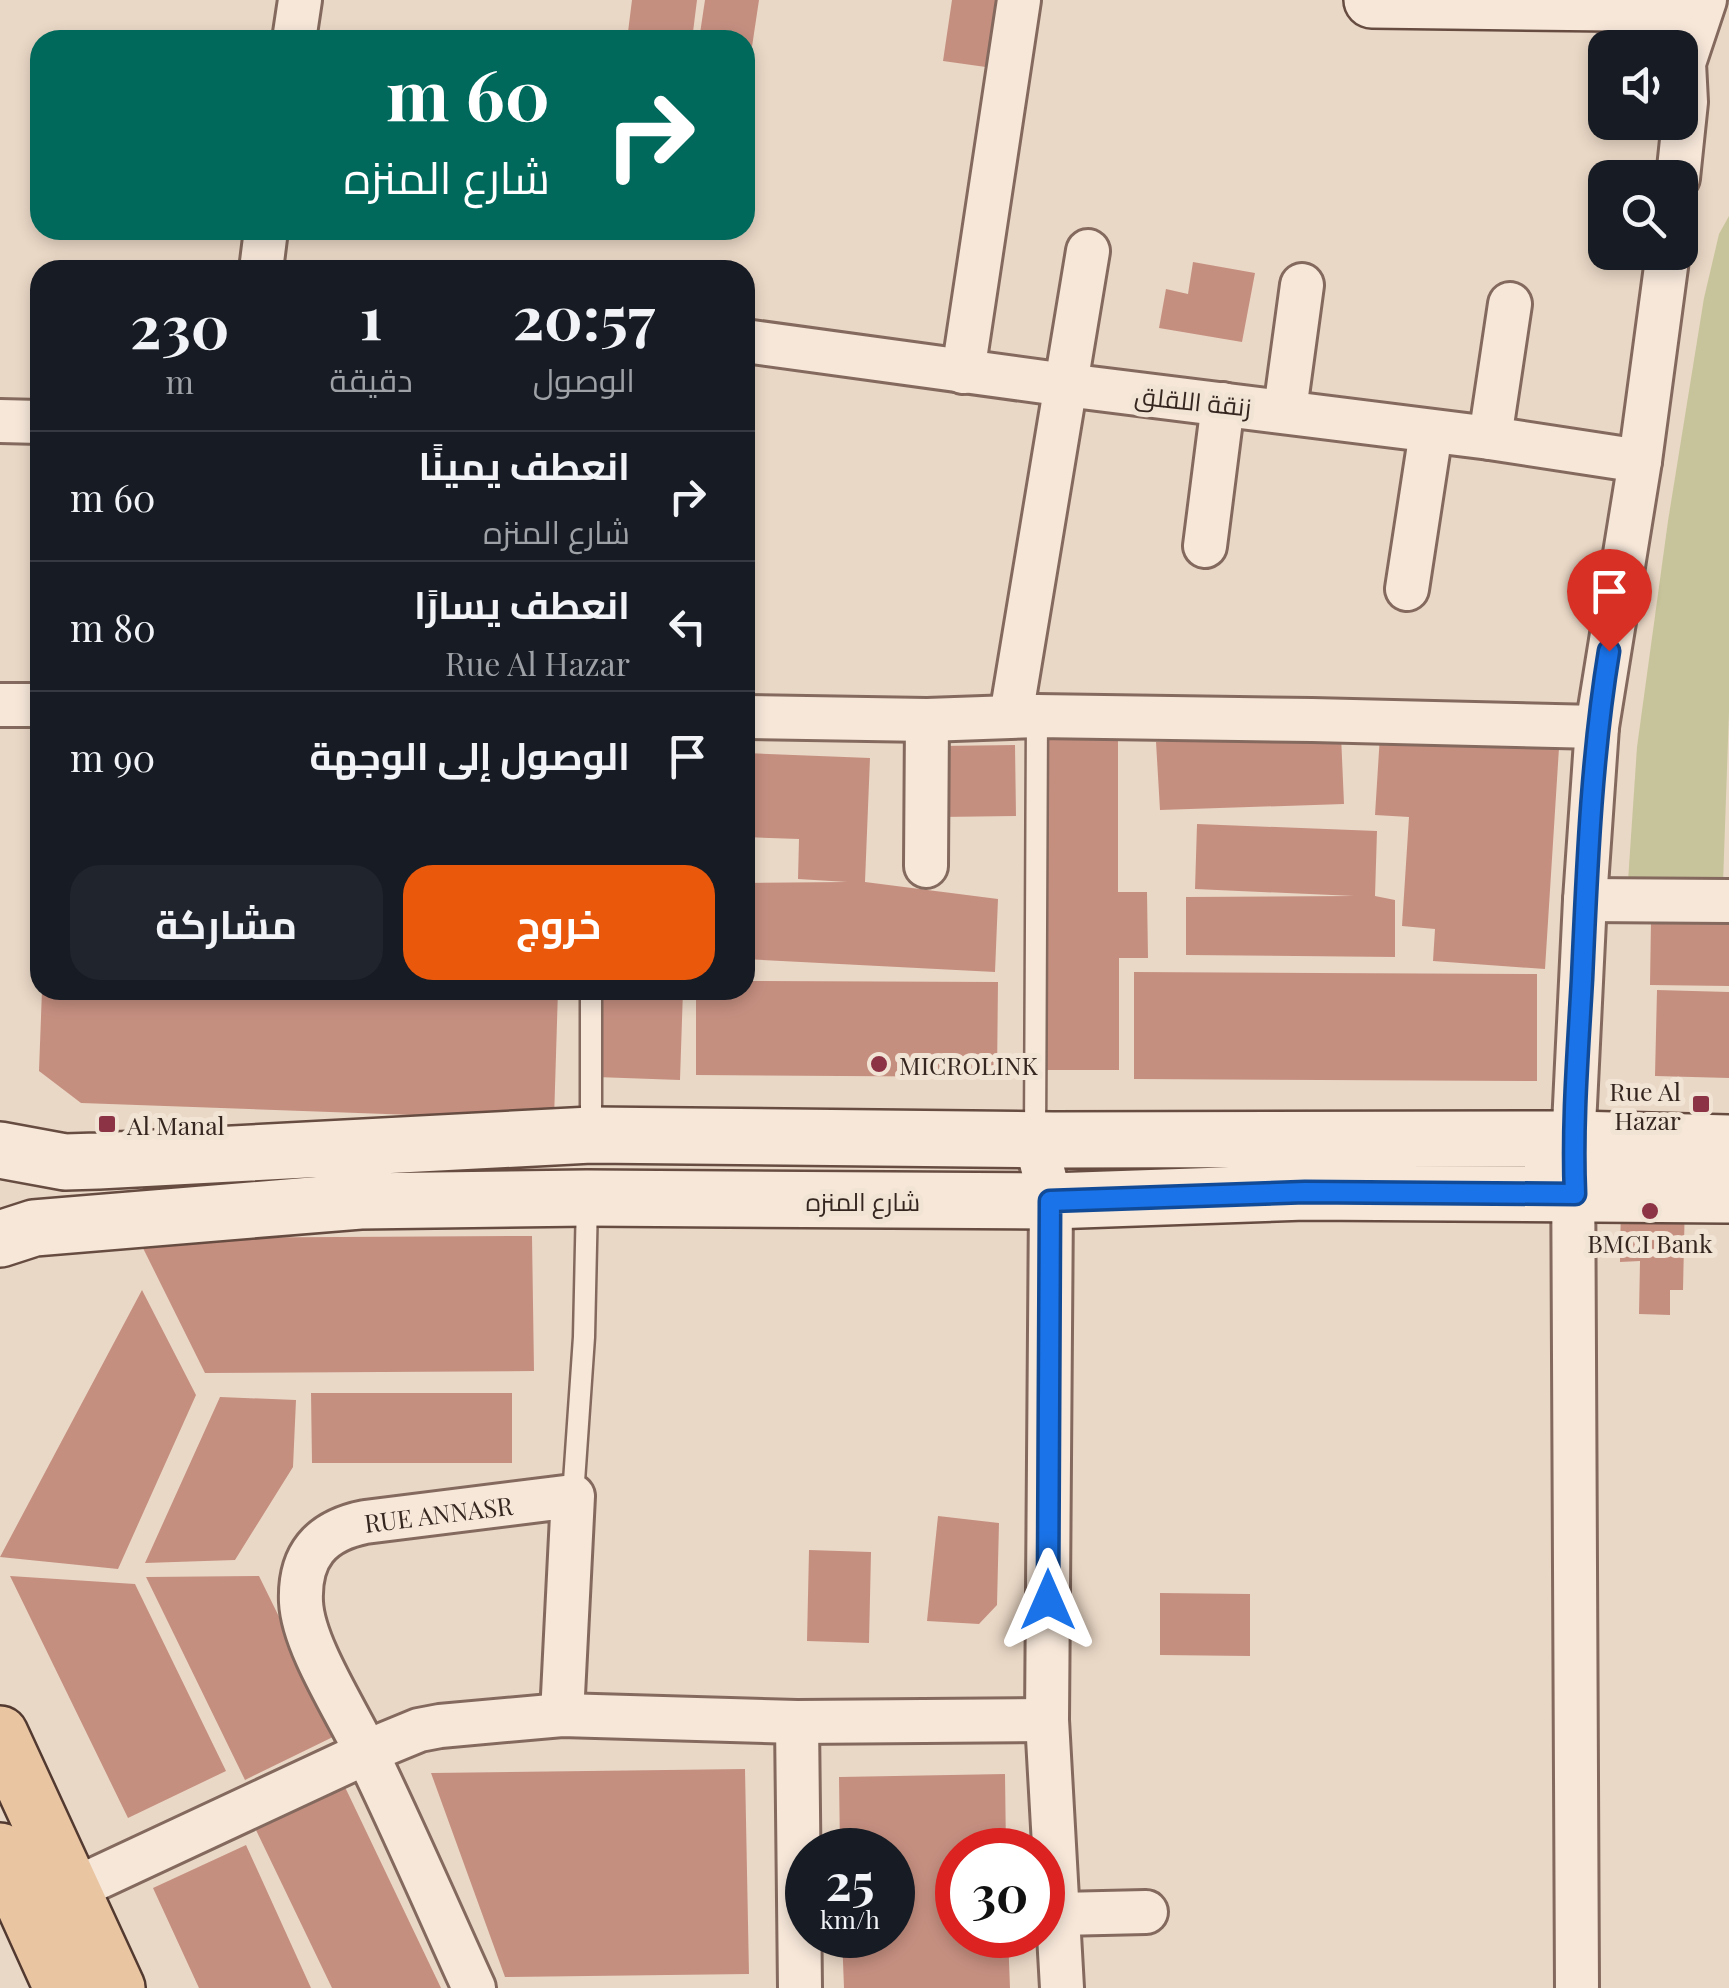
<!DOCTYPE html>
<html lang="ar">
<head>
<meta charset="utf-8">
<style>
	body { margin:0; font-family:"Playfair Display",Cairo,serif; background:#20242c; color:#f1f3f6; direction:rtl; height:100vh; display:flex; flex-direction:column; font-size:38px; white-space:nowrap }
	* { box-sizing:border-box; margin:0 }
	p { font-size:32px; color:#9ea1a6 }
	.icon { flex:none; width:55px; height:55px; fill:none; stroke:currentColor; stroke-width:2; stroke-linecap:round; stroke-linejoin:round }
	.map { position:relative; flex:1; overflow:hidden; direction:ltr }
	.drawer { position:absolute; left:30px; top:260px; width:725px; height:740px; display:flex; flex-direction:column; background:#171b24; border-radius:30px; box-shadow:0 5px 15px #0003; direction:rtl }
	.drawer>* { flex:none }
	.top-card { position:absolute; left:30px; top:30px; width:725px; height:210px; border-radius:30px; box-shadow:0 5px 15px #0003; direction:rtl; background:#00695c; color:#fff; overflow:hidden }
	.buttons { position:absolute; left:1588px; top:30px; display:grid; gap:20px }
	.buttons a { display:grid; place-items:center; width:110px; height:110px; border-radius:20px; background:#171b24; box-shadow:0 5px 15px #0003; font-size:50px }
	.speed { position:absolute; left:785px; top:1828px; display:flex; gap:20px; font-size:50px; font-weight:700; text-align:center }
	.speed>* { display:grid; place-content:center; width:130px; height:130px; border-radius:50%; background:#171b24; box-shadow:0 5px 15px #0003; line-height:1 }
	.speed small { font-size:25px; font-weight:400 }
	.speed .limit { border:15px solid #d22; background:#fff; color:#111 }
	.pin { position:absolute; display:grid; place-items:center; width:85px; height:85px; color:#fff; margin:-102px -42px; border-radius:50% 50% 50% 0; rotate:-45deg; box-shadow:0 0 10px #0007 }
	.pin .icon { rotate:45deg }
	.me { position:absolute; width:110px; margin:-55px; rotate:0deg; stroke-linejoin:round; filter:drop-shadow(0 0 8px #0008) }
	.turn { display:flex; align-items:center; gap:35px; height:210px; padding:0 40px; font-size:45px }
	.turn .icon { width:130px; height:130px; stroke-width:2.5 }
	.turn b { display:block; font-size:70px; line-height:85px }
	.eta { display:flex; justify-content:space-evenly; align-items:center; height:170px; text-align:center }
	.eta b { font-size:60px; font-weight:700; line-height:70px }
	.cta { display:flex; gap:20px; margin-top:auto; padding:20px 40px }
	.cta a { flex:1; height:115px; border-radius:30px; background:#ea580c; color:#fff; font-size:40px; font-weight:700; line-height:115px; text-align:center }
	.cta a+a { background:#20242c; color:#f1f3f6 }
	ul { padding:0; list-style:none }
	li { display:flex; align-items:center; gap:30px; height:130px; padding:0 40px; border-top:2px solid #363941 }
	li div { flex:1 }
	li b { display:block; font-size:38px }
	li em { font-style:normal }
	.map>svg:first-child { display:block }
</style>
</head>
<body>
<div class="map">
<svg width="1729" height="1988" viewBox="0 0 1729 1988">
	<rect width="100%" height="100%" fill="#ead8c6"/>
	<path fill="#c7c49b" d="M 1729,216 L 1729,712 L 1723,884 L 1628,881 L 1637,747 L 1668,521 L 1704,298 L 1719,234 Z"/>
	<path fill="#c58f80" d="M 632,0 L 697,0 L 692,40 L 627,40 Z
		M 705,0 L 759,0 L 750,60 L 745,59 L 745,40 L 699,40 Z
		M 952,0 L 1002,0 L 1000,69 L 943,61 Z
		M 1193,262 L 1255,273 L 1242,342 L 1159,328 L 1166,289 L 1188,294 Z
		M 1118,733 L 1118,892 L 1147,892 L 1148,958 L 1119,958 L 1119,1070 L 1046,1070 L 1045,734 Z
		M 1341,735 L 1344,804 L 1160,810 L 1156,742 Z
		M 1380,735 L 1559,748 L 1545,969 L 1433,961 L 1435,929 L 1402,926 L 1409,817 L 1375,815 Z
		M 1015,745 L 1016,816 L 941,817 L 940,746 Z
		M 745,753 L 870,758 L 865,882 L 998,899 L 995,972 L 745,959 L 745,883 L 847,882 L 798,879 L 799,839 L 745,837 Z
		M 1197,824 L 1377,831 L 1375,896 L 1395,900 L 1395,957 L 1186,955 L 1186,897 L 1354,896 L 1195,889 Z
		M 1651,921 L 1729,922 L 1729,986 L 1650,985 Z
		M 1134,972 L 1537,974 L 1537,1081 L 1134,1079 Z
		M 745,981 L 998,982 L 997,1077 L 696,1075 L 696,990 L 745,990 Z
		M 42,990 L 558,990 L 554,1120 L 81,1103 L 39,1071 Z
		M 598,990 L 683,990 L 680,1080 L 596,1077 Z
		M 1657,990 L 1729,992 L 1729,1078 L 1655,1076 Z
		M 1621,1198 L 1685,1199 L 1683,1290 L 1670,1290 L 1670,1315 L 1639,1314 L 1640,1261 L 1620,1262 Z
		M 532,1236 L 534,1371 L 205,1373 L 138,1238 Z
		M 142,1290 L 196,1395 L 118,1569 L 0,1557 Z
		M 311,1393 L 512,1393 L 512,1463 L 312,1463 Z
		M 220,1397 L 296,1400 L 293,1467 L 235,1560 L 145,1563 Z
		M 938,1516 L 999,1523 L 997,1605 L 979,1624 L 927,1621 Z
		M 809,1550 L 871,1552 L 869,1643 L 807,1641 Z
		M 10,1576 L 135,1584 L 226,1771 L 128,1818 Z
		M 259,1576 L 337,1735 L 245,1780 L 146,1577 Z
		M 1160,1593 L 1250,1594 L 1250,1656 L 1160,1655 Z
		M 745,1769 L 749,1974 L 505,1977 L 431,1773 Z
		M 1005,1774 L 1006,1850 L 958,1850 L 958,1935 L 1008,1935 L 1010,1988 L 844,1988 L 842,1935 L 892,1935 L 892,1850 L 840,1850 L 839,1777 Z
		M 344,1785 L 441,1988 L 332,1988 L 255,1828 Z
		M 246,1845 L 311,1988 L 199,1988 L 153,1888 Z"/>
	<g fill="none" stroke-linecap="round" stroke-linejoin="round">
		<g stroke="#846a5e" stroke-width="25">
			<path id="lane" d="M 591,990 L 591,1133
				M 1035,1137 L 1037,716
				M 573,1496 L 584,1337 L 587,1200"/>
		</g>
		<g stroke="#846a5e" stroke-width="48">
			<g id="street">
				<path d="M 1614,0 L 1670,48"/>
				<path d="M 294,40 L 300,0"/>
				<path d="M 1678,178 L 1686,102 L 1684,63 L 1705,0"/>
				<path d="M 261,270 L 266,230"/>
				<path d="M 745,341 L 1066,385 L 1490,438 L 1640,461"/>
				<path d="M 963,372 L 1019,0"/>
				<path d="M 1285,410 L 1302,285"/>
				<path d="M 0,421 L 40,422"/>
				<path d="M 1490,438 L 1510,304"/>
				<path d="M 1205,546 L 1223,404"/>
				<path d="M 1407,589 L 1431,432"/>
				<path d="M 0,705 L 40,705"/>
				<path d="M 1011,716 L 1088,251"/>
				<path d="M 745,717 L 927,720 L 1037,716 L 1312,720 L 1597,727"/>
				<path d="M 926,866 L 927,720"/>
				<path d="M 1585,900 L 1729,901"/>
				<path d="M 1035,1139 L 1051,1201 L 1047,1720 L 1062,1988"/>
				<path d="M 797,1722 L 800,1988"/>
				<path d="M 72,1890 L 385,1744 L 419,1730 L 440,1726 L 562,1715 L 797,1722 L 1047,1720"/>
				<path d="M 1060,1914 L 1146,1912"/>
				<path id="s1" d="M 474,1988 C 438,1909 403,1828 365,1750 C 346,1710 303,1645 301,1602 C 299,1556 320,1531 365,1522 L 573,1496 L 562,1715"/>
				<path d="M 1577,1988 L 1573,1146 L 1585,900 L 1597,727 L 1640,461 L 1668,252"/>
			</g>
		</g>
		<g stroke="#664c41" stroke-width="60">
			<path id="secondary" d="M 1372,0 L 1614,3 L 1670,0
				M 0,1150 L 65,1162 L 98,1161 L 591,1135 L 1053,1140 L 1574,1139 L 1729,1143
				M 0,1239 L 34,1228 L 360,1201 L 587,1198 L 1051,1201 L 1305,1192 L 1729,1195"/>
		</g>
		<g stroke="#523a31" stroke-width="60">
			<path id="primary" d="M 0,1734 L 117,1988
				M 0,1851 L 62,1988"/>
		</g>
		<use href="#lane" stroke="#f6e7d9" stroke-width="20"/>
		<use href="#street" stroke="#f6e7d9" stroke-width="42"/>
		<use href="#secondary" stroke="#f6e7d9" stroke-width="55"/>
		<use href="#primary" stroke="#e9c5a2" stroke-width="55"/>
	</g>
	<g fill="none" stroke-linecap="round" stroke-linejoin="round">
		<g stroke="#114b97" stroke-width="25">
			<path id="route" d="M 1048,1600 L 1050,1201 L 1305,1192 L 1575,1194 C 1572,1123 1578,1051 1582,979 C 1587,870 1591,760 1609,651"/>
		</g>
		<use href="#route" stroke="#1a73e8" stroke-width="18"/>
	</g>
	<g fill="#8d3346" stroke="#f2e4d5" stroke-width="4">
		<circle cx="879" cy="1064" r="10"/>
		<rect x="1691" y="1094" width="20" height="20" rx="5"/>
		<rect x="97" y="1114" width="20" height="20" rx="5"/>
		<circle cx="1650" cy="1211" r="10"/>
	</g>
	<g text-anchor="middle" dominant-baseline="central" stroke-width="10" stroke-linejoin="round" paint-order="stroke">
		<g font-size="25" fill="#352620" stroke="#f2e4d5">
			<text transform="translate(1193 400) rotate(6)">زنقة اللقلق</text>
			<text x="863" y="1200">شارع المنزه</text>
			<text stroke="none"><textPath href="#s1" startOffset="612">RUE ANNASR</textPath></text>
		</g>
		<g font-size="25" fill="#352620" stroke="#f2e4d5" text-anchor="start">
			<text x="899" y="1064">MICROLINK</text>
			<text x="1681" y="1090" text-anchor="end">Rue Al<tspan x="1681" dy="29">Hazar</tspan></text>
			<text x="127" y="1124">Al Manal</text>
			<text x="1650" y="1242" text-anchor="middle">BMCI Bank</text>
		</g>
	</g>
</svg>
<div class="buttons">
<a><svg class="icon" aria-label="sound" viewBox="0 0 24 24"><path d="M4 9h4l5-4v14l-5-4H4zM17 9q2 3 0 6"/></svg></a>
<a><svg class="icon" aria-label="search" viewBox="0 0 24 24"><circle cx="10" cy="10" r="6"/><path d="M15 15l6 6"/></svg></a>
</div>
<div class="speed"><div>25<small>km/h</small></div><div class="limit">30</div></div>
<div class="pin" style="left:1609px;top:651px;background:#d93025"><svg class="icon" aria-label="arrive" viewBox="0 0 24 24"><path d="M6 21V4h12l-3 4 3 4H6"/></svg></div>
<svg class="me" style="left:1048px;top:1600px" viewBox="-20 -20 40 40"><path d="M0-17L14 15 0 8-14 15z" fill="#1a73e8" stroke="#fff" stroke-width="4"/></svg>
<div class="top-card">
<div class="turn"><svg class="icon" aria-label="right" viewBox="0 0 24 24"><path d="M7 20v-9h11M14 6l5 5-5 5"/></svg><div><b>60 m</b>شارع المنزه</div></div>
</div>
<section class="drawer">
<div class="eta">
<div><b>20:57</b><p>الوصول</p></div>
<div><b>1</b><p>دقيقة</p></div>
<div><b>230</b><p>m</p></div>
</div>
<ul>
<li><svg class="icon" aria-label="right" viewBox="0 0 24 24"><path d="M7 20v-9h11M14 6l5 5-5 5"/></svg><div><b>انعطف يمينًا</b><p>شارع المنزه</p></div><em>60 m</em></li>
<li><svg class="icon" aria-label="left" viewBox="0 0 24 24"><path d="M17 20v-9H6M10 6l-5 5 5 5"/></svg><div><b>انعطف يسارًا</b><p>Rue Al Hazar</p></div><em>80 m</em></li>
<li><svg class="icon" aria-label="arrive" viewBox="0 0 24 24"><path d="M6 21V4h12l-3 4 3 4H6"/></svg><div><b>الوصول إلى الوجهة</b></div><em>90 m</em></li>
</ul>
<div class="cta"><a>خروج</a><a>مشاركة</a></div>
</section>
</div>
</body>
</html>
